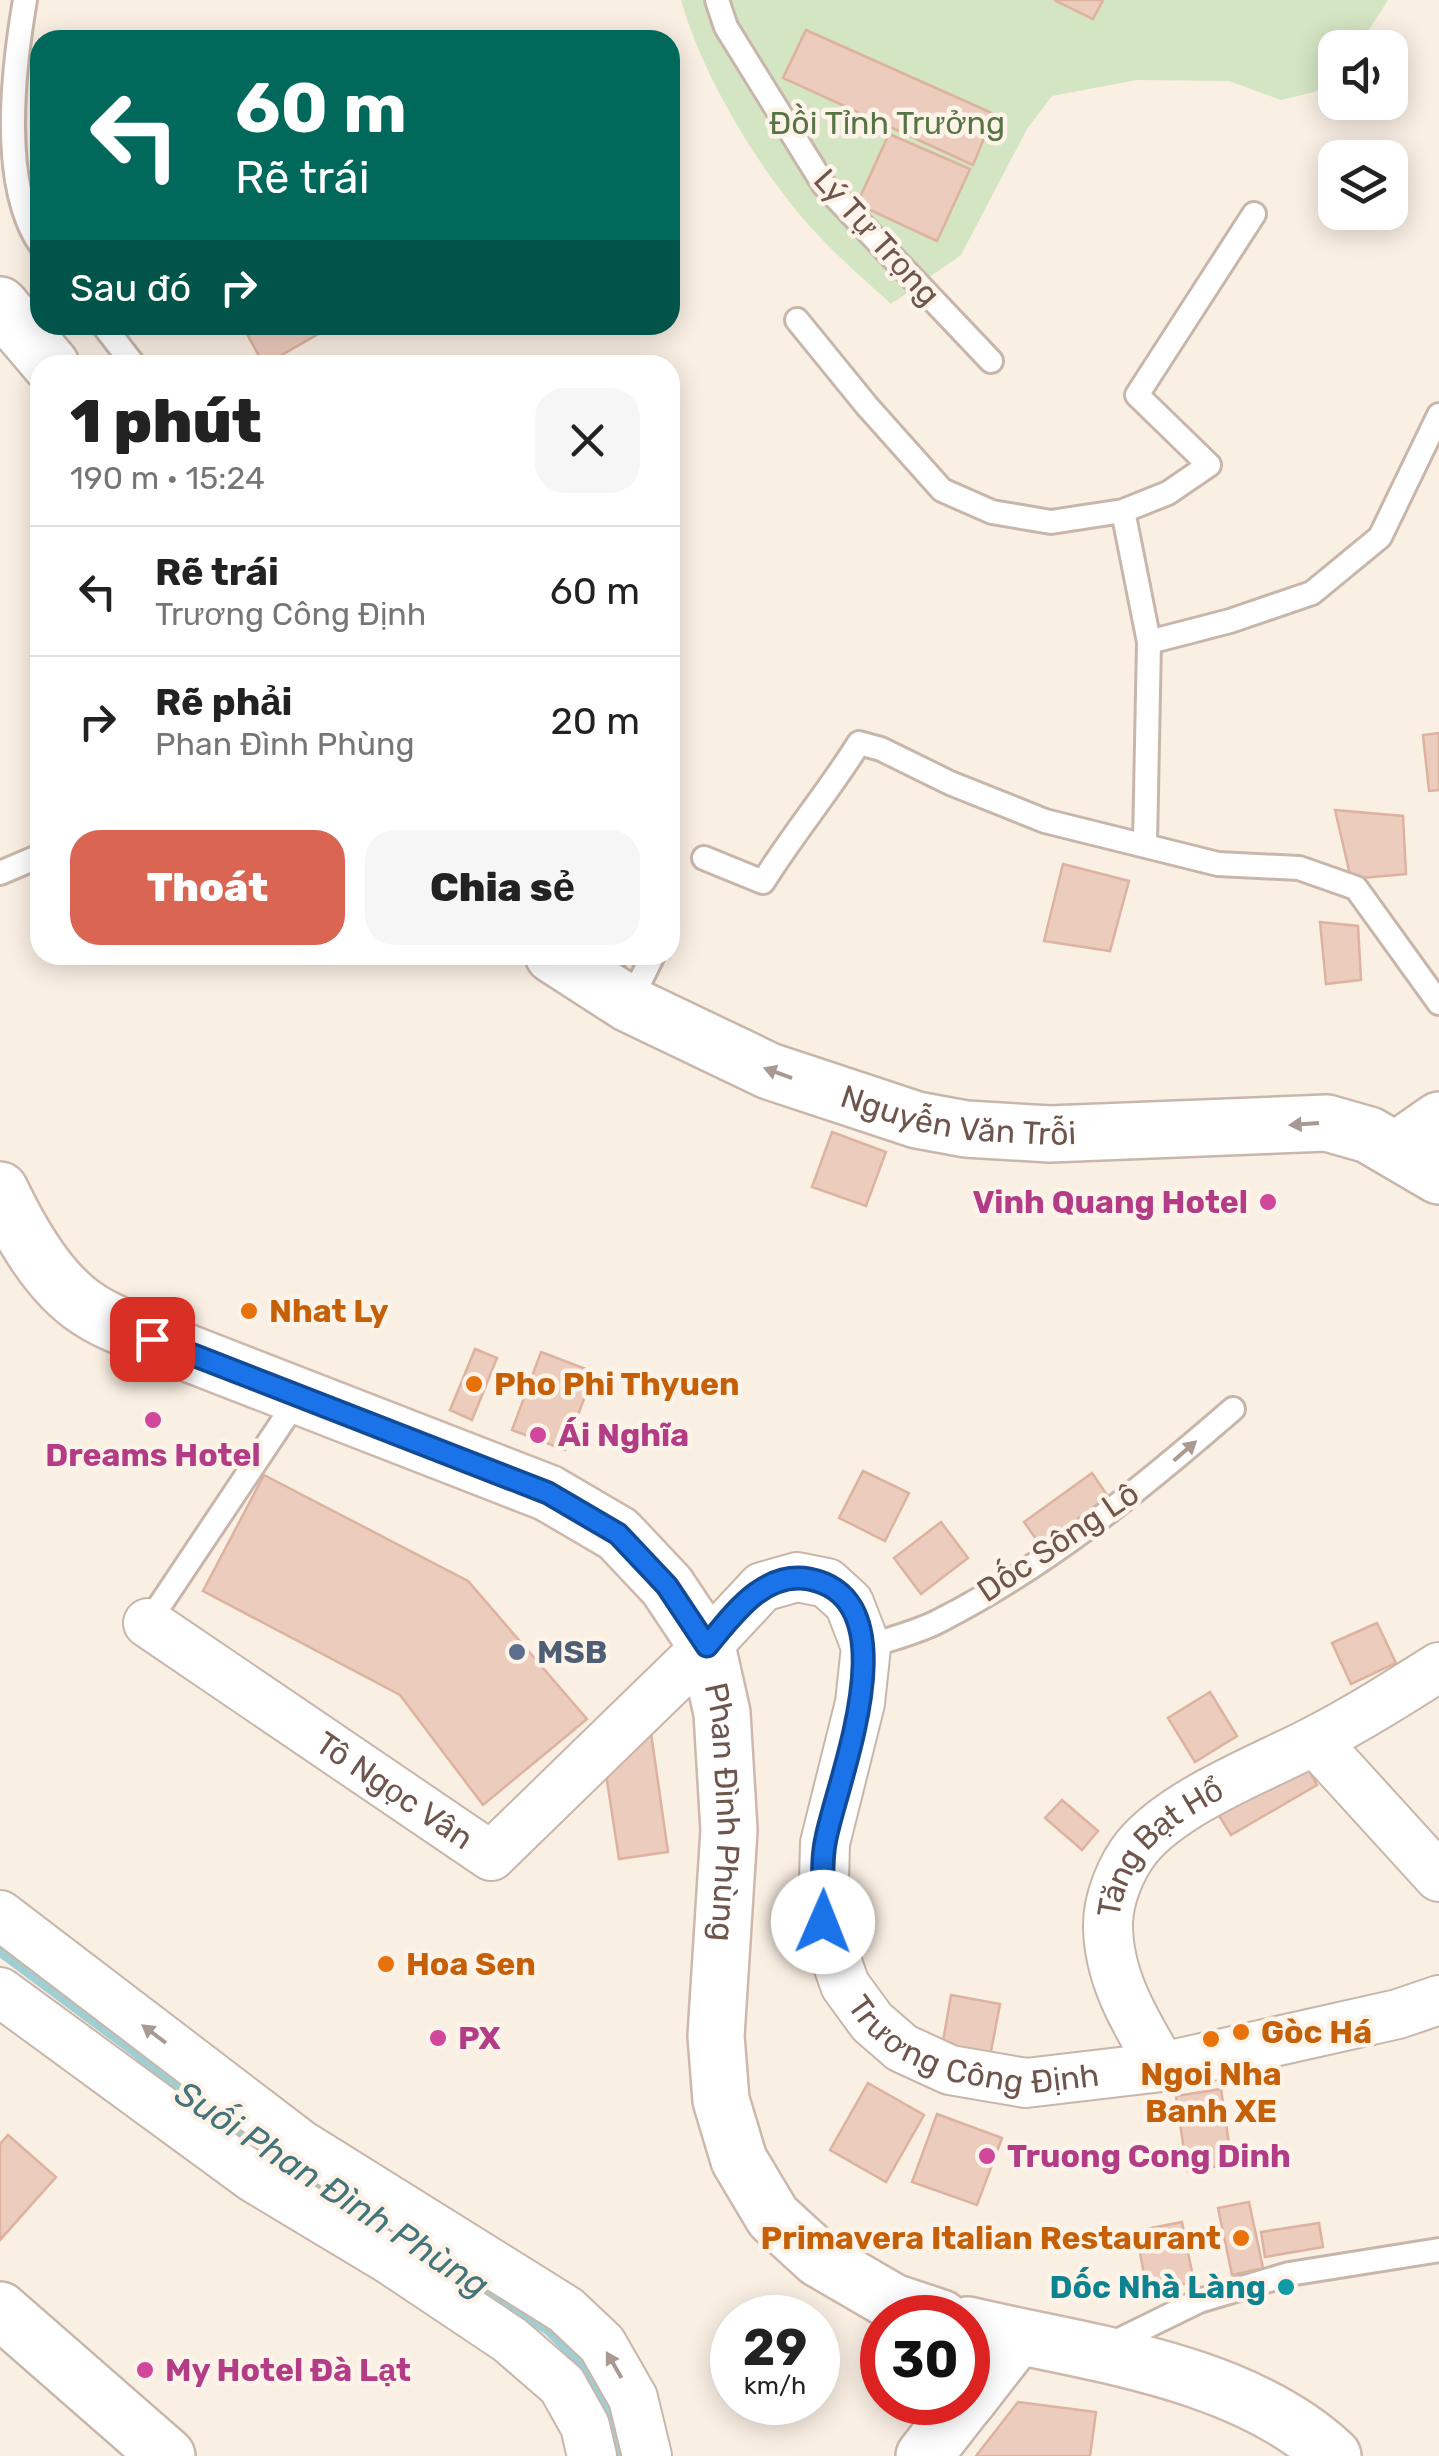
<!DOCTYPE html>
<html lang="vi">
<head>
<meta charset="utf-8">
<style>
	body { margin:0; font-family:Rubik,sans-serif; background:#f6f6f6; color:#222; height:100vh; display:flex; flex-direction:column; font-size:38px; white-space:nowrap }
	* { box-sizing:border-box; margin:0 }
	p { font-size:32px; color:#767676 }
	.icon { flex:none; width:55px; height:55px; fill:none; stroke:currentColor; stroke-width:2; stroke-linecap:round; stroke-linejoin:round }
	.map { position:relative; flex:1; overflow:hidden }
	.side { position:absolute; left:30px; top:355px; width:650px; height:610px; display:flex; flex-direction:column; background:#fff; border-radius:30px; box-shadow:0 5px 25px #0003 }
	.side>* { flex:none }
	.top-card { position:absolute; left:30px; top:30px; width:650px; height:305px; border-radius:30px; box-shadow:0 5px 25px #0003; background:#00695c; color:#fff; overflow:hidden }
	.buttons { position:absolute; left:1318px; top:30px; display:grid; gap:20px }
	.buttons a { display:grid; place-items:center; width:90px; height:90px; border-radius:20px; background:#fff; box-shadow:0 5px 25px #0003; font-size:50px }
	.speed { position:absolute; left:710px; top:2295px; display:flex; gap:20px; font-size:50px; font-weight:700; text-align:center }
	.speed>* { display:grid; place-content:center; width:130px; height:130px; border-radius:50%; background:#fff; box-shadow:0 5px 25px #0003; line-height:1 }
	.speed small { font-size:25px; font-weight:400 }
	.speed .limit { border:15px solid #d22; background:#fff; color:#111 }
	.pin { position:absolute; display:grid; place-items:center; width:85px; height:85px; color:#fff; margin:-42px; border-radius:20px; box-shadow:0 5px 15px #0006 }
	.me { position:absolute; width:110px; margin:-55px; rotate:1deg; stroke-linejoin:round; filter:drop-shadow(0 0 8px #0008) }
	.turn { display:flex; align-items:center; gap:35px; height:210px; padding:0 40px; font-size:45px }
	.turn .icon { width:130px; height:130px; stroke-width:2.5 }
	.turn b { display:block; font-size:70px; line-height:85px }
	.then { display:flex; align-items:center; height:95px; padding:0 40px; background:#0003; gap:20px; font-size:38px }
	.round { display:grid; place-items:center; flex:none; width:105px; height:105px; border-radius:30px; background:#f6f6f6 }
	.headline { display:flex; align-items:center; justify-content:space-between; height:170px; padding:0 40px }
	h1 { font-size:60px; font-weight:800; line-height:75px }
	.action { display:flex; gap:20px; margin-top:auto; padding:20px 40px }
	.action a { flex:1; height:115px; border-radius:30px; background:#d96552; color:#fff; font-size:40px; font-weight:800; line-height:115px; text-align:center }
	.action a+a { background:#f6f6f6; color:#222 }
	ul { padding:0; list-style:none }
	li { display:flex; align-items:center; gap:30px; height:130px; padding:0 40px; border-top:2px solid #e0e0e0 }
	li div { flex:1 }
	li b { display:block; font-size:38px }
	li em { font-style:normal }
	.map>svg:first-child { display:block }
</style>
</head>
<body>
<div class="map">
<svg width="1439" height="2456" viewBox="0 0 1439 2456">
	<rect width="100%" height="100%" fill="#faefe3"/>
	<path fill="#d4e5c3" d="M 681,0 L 1388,0 L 1358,47 L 1335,48 L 1335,77 L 1326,89 L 1281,100 L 1229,81 L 1137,80 L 1052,96 L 1027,129 L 961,255 L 891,304 C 866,281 840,259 817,234 C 762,175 703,78 681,0 Z"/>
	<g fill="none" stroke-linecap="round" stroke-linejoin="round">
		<path stroke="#a0ced2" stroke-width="11" d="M 0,1951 L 132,2049 L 245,2140 L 549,2330 L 589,2370 L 607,2402 L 622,2456"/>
	</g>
	<path fill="#ecccbd" stroke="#ddb29f" stroke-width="2.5" d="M 1054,0 L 1103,0 L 1093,19 Z
		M 806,30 L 994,114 L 973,165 L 783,78 Z
		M 889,134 L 970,169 L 937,241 L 857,204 Z
		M 242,325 L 315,325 L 320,333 L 264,365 Z
		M 1439,733 L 1439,790 L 1429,791 L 1423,735 Z
		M 1335,810 L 1403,816 L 1406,874 L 1351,879 Z
		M 1063,864 L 1129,881 L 1110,951 L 1044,941 Z
		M 1320,922 L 1358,926 L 1361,980 L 1326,984 Z
		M 578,955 L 629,955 L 619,982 Z
		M 832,1132 L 886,1152 L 866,1206 L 812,1187 Z
		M 475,1349 L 497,1358 L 472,1420 L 450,1410 Z
		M 541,1352 L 594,1372 L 565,1450 L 512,1430 Z
		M 863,1471 L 909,1493 L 885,1541 L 839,1518 Z
		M 1092,1473 L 1109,1498 L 1041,1546 L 1024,1522 Z
		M 264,1475 L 468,1581 L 587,1719 L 483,1805 L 400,1695 L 203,1591 Z
		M 941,1522 L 968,1558 L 921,1594 L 894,1558 Z
		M 1377,1623 L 1396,1663 L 1351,1684 L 1332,1643 Z
		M 1210,1692 L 1237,1736 L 1195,1762 L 1168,1718 Z
		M 651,1733 L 668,1852 L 619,1859 L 604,1761 Z
		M 1305,1763 L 1317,1785 L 1231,1835 L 1218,1814 Z
		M 1062,1800 L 1098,1831 L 1082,1850 L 1045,1818 Z
		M 951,1995 L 1000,2004 L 989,2062 L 941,2053 Z
		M 868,2083 L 924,2115 L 886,2182 L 830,2150 Z
		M 1221,2089 L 1232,2164 L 1187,2171 L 1176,2096 Z
		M 937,2114 L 1002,2138 L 977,2205 L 912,2182 Z
		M 8,2135 L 56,2177 L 0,2240 L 0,2144 Z
		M 1249,2202 L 1263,2268 L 1232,2275 L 1218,2208 Z
		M 1182,2222 L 1194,2282 L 1147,2291 L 1136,2231 Z
		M 1319,2223 L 1323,2247 L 1265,2257 L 1261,2232 Z
		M 1018,2402 L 1096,2412 L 1090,2456 L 976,2456 Z"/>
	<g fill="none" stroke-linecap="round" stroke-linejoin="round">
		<g stroke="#c9b6aa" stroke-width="28">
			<path id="service" d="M 25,0 C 13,70 0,185 40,244
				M 717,0 L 726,27 L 824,185 L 991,361
				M 797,320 L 867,406 L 942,490 L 992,512 L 1051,522 L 1123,511 L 1149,642
				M 103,325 L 134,365
				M 1123,511 L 1168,493 L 1209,465 L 1137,395 L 1254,214
				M 1145,844 L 1149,642 L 1230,621 L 1312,593 L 1380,537 L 1439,415
				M 704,858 L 763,882 C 793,834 829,791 859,743 L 881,749 L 950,783 L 1045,821 L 1218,864 L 1299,868 L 1356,888 L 1439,1003
				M 0,873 L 40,856
				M 629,1004 L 653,955
				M 148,1623 L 299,1397
				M 866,1647 C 889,1639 916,1633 939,1621 C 1047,1566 1142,1488 1233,1409
				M 1107,2346 L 1199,2301 L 1289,2274 L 1439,2250"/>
		</g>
		<g stroke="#c9b6aa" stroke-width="52">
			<g id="minor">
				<path id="s1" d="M 148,1623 L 491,1856 L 707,1646 L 762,1587 L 797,1577 L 827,1583 L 849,1603 L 866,1647 L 860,1703 L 825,1843 L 823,1922 L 845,1985 L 872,2022 L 902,2048 L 950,2070 L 1026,2083 L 1162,2067 L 1398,2014 L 1439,2000"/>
				<path d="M 1315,1741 L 1439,1877"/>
				<path d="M 0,1915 L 300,2144 L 566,2310 L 602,2344 L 633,2398 L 647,2456"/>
				<path d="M 0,1992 L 254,2178 L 392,2261 L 510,2340 L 562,2385 L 585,2426 L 592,2456"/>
				<path id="s2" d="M 1162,2067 C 1136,2023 1108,1978 1108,1925 C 1108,1899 1121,1867 1137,1847 C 1175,1801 1260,1769 1314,1741 C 1357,1719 1398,1693 1439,1667"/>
			</g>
		</g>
		<g stroke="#c9b6aa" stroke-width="60">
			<g id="tertiary">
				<path d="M 0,305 L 51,365"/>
				<path id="s3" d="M 553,955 L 629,1004 L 769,1071 L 917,1120 L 966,1129 L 1050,1134 L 1327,1123 L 1369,1135 L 1439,1176"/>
				<path d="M 1396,1150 L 1439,1120"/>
				<path d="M 0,2310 L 167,2456"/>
				<path d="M 968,2400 L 1017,2337"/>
				<path d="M 924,2456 L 966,2402"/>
			</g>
		</g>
		<g stroke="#ceb8ab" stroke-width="60">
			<g id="secondary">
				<path id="s4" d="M 0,1190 C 20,1232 49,1284 88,1309 C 107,1322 131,1330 152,1339 L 548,1493 L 618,1534 L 667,1586 L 707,1646 L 722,1713 L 729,1830 L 716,2036 L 721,2100 L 739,2160 L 773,2217 L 819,2259 L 893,2302 L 941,2318"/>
				<path d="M 968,2325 C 1085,2353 1241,2369 1333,2456"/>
			</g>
		</g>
		<use href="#service" stroke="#fff" stroke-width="22"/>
		<use href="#minor" stroke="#fff" stroke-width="48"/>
		<use href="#tertiary" stroke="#fff" stroke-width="55"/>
		<use href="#secondary" stroke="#fff" stroke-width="55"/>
	</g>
	<defs><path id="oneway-solid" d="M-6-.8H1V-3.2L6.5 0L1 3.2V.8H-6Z" transform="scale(2.5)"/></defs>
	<g fill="#a99993">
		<use href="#oneway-solid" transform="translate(778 1073) rotate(-160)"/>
		<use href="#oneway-solid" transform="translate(1304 1124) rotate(176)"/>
		<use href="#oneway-solid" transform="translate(1185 1451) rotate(-41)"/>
		<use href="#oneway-solid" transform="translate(154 2034) rotate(-143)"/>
		<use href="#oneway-solid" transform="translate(614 2365) rotate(-120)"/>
	</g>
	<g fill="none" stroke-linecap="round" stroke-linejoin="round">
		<g stroke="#114b97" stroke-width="25">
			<path id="route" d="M 152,1339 L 548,1493 L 618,1534 L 667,1586 L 707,1646 C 733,1615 763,1571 809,1579 C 912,1599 839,1775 826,1838 C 820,1864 824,1895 823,1922"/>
		</g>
		<use href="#route" stroke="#1a73e8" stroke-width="18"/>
	</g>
	<g fill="#d1479c" stroke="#fdf3e8" stroke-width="4">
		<circle cx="1268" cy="1202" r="10"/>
		<circle cx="153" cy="1420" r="10"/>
		<circle cx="538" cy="1435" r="10"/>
		<circle cx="438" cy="2038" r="10"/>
		<circle cx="987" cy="2156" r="10"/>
		<circle cx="145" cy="2370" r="10"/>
	</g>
	<g fill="#e8710a" stroke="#fdf3e8" stroke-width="4">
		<circle cx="249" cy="1311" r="10"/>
		<circle cx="474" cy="1384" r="10"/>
		<circle cx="386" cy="1964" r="10"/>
		<circle cx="1241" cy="2032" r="10"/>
		<circle cx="1211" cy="2039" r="10"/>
		<circle cx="1241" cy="2238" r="10"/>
	</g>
	<circle fill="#5c6f8a" stroke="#fdf3e8" stroke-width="4" cx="517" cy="1652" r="10"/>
	<circle fill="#0f9aa8" stroke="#fdf3e8" stroke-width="4" cx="1286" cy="2287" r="10"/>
	<g text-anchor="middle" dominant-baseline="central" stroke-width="9" stroke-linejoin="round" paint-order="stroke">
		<g font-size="32" fill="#567444" stroke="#fdf3e8">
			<text x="887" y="123">Đồi Tỉnh Trưởng</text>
		</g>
		<g font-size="32" fill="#6f554b" stroke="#fdf3e8">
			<text transform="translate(877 237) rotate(48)">Lý Tự Trọng</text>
			<text stroke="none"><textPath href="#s3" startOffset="442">Nguyễn Văn Trỗi</textPath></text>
			<text transform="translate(1058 1542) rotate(-34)">Dốc Sông Lô</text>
			<text stroke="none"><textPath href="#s1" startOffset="298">Tô Ngọc Vân</textPath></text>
			<text stroke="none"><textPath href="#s4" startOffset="1038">Phan Đình Phùng</textPath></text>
			<text stroke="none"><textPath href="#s2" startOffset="252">Tăng Bạt Hổ</textPath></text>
			<text stroke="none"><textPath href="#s1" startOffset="1440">Trương Công Định</textPath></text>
		</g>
		<g font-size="32" font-weight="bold" fill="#b23c85" stroke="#fdf3e8" text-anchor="start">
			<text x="1248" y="1202" text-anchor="end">Vinh Quang Hotel</text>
			<text x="558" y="1435">Ái Nghĩa</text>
			<text x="153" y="1455" text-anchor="middle">Dreams Hotel</text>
			<text x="458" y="2038">PX</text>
			<text x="1007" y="2156">Truong Cong Dinh</text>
			<text x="165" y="2370">My Hotel Đà Lạt</text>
		</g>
		<g font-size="32" font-weight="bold" fill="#c56008" stroke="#fdf3e8" text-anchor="start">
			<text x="269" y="1311">Nhat Ly</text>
			<text x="494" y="1384">Pho Phi Thyuen</text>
			<text x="406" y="1964">Hoa Sen</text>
			<text x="1261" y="2032">Gòc Há</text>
			<text x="1211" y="2074" text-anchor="middle">Ngoi Nha<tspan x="1211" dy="37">Banh XE</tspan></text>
			<text x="1221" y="2238" text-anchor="end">Primavera Italian Restaurant</text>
		</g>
		<g font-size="32" font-weight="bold" fill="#4e5e75" stroke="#fdf3e8" text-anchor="start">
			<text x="537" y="1652">MSB</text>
		</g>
		<g font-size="32" font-weight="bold" fill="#0d838f" stroke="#fdf3e8" text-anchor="end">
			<text x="1266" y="2287">Dốc Nhà Làng</text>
		</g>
		<g font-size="35" font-style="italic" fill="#44757a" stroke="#fdf3e8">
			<text transform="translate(332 2189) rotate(33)">Suối Phan Đình Phùng</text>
		</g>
	</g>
</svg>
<div class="buttons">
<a><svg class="icon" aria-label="sound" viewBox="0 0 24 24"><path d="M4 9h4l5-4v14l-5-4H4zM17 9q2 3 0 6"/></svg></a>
<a><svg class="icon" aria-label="layers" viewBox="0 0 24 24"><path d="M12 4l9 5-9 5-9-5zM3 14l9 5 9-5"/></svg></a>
</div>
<div class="speed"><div>29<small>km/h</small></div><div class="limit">30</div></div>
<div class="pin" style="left:152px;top:1339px;background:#d93025"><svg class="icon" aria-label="arrive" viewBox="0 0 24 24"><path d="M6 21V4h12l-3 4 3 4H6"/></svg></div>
<svg class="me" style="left:823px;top:1922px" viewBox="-20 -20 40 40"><circle r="19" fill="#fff"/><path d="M0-13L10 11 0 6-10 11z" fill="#1a73e8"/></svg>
<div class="top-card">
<div class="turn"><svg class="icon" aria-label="left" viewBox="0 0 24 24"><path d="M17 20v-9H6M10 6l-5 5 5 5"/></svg><div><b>60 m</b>Rẽ trái</div></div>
<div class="then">Sau đó<svg class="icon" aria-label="right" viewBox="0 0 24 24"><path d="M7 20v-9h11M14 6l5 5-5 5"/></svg></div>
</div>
<section class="side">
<div class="headline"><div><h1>1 phút</h1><p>190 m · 15:24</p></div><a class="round"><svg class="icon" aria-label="close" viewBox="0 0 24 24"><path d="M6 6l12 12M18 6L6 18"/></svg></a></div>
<ul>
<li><svg class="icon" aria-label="left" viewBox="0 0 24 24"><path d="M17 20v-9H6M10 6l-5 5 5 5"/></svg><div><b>Rẽ trái</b><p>Trương Công Định</p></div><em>60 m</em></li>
<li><svg class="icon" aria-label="right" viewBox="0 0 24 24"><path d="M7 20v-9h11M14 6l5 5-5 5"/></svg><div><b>Rẽ phải</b><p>Phan Đình Phùng</p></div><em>20 m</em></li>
</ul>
<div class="action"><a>Thoát</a><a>Chia sẻ</a></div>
</section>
</div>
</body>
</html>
